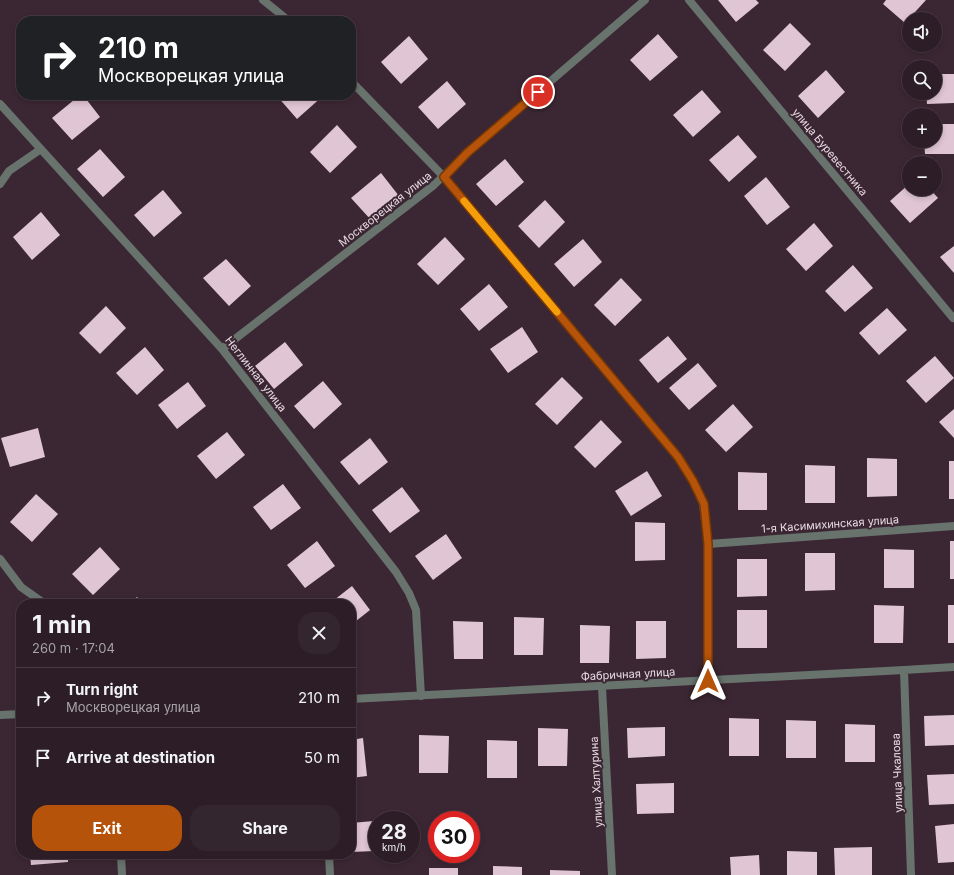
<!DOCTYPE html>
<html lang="en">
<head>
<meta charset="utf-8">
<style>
	body { margin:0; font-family:Inter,sans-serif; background:#34262e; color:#f1f3f6; height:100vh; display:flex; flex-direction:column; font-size:15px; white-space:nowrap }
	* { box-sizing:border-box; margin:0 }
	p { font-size:13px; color:#a6a2a7 }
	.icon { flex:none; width:22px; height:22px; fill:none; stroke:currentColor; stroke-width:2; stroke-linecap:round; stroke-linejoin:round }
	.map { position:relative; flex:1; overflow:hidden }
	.panel { position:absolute; left:16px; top:599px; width:340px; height:260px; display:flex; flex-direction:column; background:#2c1d26; border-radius:16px; box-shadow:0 2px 6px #0003,0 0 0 1px #483b43 }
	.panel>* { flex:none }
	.banner { position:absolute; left:16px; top:16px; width:340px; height:84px; border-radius:16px; box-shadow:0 2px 6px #0003,0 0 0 1px #483b43; background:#202124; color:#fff; overflow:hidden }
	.buttons { position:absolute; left:902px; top:12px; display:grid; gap:8px }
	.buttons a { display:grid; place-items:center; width:40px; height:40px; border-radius:50%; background:#2c1d26; box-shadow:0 2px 6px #0003,0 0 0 1px #483b43; font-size:20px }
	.speed { position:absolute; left:368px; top:811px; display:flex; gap:8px; font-size:20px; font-weight:700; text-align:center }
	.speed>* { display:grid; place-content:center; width:52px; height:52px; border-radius:50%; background:#2c1d26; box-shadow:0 2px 6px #0003,0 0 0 1px #483b43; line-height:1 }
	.speed small { font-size:10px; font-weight:400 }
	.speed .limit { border:6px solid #d22; background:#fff; color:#111 }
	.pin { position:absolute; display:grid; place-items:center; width:34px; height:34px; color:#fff; margin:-17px; border:2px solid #fff; border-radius:50%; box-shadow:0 1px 4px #0007 }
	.me { position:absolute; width:44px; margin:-22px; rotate:0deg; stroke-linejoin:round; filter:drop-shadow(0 0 3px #0008) }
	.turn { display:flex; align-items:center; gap:14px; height:84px; padding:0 16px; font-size:18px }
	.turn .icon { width:52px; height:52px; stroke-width:2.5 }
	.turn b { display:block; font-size:28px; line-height:34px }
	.round { display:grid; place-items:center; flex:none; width:42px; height:42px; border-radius:16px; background:#34262e }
	.head { display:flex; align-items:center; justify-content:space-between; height:68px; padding:0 16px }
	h1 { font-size:24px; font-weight:700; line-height:30px }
	.cta { display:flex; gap:8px; margin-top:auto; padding:8px 16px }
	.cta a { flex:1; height:46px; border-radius:16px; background:#b45309; color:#fff; font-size:16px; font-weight:700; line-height:46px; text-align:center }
	.cta a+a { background:#34262e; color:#f1f3f6 }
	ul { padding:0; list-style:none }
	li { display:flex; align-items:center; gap:12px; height:60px; padding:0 16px; border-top:1px solid #483b43 }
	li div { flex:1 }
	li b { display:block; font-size:15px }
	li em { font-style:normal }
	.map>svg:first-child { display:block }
</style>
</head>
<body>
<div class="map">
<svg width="954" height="875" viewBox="0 0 954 875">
	<rect width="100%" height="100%" fill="#3b2733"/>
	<path fill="#e0c5d4" d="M 718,0 L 756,0 L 759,3 L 736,22 Z
		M 886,0 L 926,0 L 905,23 L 883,4 Z
		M 790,23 L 811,44 L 785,71 L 763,50 Z
		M 658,34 L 678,57 L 650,81 L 630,60 Z
		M 409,36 L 428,59 L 401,84 L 381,62 Z
		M 826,70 L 845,92 L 818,118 L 798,96 Z
		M 935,74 L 954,74 L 954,103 L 927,104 L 926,93 L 935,93 Z
		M 447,81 L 466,104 L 438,129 L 418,107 Z
		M 702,90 L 721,112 L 693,137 L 673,115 Z
		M 80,95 L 83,95 L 100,117 L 72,140 L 52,118 Z
		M 279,95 L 324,95 L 297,119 L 277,96 Z
		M 935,124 L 954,124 L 954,154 L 925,154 L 924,141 L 935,141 Z
		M 337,125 L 357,147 L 330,173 L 310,152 Z
		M 738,135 L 757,157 L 729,182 L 709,160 Z
		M 100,149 L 125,177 L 103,197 L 77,169 Z
		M 505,159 L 524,182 L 496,206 L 476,184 Z
		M 381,173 L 399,196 L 371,220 L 351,198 Z
		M 766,177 L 790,207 L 767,225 L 744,196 Z
		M 909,184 L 909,189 L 930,189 L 938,198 L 910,223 L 890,201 Z
		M 163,190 L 182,213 L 154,237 L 134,215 Z
		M 545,200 L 565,222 L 539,248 L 518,226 Z
		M 41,212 L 60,235 L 32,260 L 13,237 Z
		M 814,223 L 833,246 L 806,271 L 786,249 Z
		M 445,237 L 465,259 L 438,285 L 417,264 Z
		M 583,239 L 602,262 L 574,287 L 554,264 Z
		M 954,246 L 954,273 L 940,257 Z
		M 226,259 L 251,286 L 229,306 L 203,278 Z
		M 853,265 L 873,288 L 845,312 L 825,291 Z
		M 621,278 L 642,300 L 615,326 L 594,305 Z
		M 489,284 L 508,307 L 479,331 L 460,309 Z
		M 106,306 L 126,328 L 100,354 L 79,333 Z
		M 887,308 L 907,330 L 879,355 L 859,333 Z
		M 522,327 L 538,352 L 508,373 L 490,349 Z
		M 668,336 L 687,359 L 658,383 L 639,360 Z
		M 285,342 L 303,365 L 274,389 L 255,366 Z
		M 145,347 L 164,370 L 137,395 L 116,373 Z
		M 935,356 L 954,378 L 926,403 L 906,381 Z
		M 698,363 L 717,386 L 689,410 L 669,388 Z
		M 562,377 L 583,398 L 557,425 L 535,404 Z
		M 323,381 L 342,404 L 314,429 L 294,406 Z
		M 188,382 L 206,406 L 177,429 L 158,405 Z
		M 733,404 L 753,427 L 726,452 L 705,430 Z
		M 954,409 L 954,438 L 939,422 Z
		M 601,420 L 622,442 L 595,468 L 574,447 Z
		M 38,428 L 45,457 L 10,467 L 1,438 Z
		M 227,432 L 245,455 L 216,479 L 197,456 Z
		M 370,438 L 388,462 L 359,485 L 340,462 Z
		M 867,458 L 897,459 L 897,496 L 867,497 Z
		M 949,461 L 954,461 L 954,499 L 949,499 Z
		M 805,465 L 835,466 L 835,503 L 805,503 Z
		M 647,471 L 662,496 L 631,516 L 615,491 Z
		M 738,472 L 767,473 L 767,510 L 738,510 Z
		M 283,484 L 301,508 L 271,530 L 253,507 Z
		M 402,487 L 420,511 L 390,533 L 372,510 Z
		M 36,494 L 58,514 L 32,542 L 10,522 Z
		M 635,522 L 665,523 L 665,560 L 635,561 Z
		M 446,534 L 462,558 L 433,580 L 415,556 Z
		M 317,541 L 335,566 L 305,588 L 287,565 Z
		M 950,541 L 954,541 L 954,579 L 950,579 Z
		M 100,547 L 120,569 L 93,595 L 72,574 Z
		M 884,549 L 914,550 L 914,588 L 884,588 Z
		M 805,553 L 835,553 L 835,590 L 805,591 Z
		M 737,559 L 767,559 L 767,596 L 737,597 Z
		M 352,586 L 370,610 L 351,625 L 351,604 L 329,604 Z
		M 137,597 L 142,604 L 129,604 Z
		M 874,605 L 904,606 L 903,643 L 874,643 Z
		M 948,605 L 954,605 L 954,643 L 948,643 Z
		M 737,610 L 767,610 L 767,648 L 737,648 Z
		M 514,617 L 544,618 L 543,655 L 514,655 Z
		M 453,621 L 483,622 L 483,659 L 454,659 Z
		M 636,621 L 666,621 L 666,658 L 636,659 Z
		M 580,625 L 610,626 L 609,663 L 580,663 Z
		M 17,654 L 21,654 L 21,684 L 19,684 Z
		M 954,715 L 954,745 L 925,746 L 924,716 Z
		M 729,718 L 759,719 L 759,756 L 729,756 Z
		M 786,720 L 816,721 L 816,758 L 786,758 Z
		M 845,724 L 875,725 L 875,762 L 845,762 Z
		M 665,727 L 665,756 L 628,758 L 627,728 Z
		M 538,728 L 568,729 L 567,766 L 538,766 Z
		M 419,735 L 449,736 L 448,773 L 419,773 Z
		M 363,738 L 367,776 L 351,778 L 351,740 Z
		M 487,740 L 517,741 L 517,778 L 487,778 Z
		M 954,774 L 954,804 L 929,805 L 927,775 Z
		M 674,783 L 674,813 L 637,814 L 636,784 Z
		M 374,821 L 375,851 L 351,852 L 351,823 Z
		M 954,824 L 954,862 L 938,863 L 935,826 Z
		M 872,847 L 872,875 L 835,875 L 834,848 Z
		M 787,851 L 817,852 L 817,875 L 787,875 Z
		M 30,854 L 68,854 L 68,862 L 31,865 Z
		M 759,855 L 760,875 L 731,875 L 730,857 Z
		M 493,866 L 522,867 L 522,875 L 493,875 Z
		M 429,868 L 458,868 L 458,875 L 429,875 Z
		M 550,870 L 580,871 L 580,875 L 550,875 Z"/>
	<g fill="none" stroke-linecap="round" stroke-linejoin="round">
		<path stroke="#68736d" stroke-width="8" d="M 263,0 L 289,21
			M 689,0 L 953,318 L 954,317
			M 351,81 L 444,177 L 678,457 L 693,481 L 703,504 L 708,544 L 707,681
			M 0,104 L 222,349 L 396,572 L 409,593 L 416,610 L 421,696
			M 0,184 L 9,171 L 41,149
			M 222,349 L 434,185 L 467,153 L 645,0
			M 708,544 L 954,526
			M 0,559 L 21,587 L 45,604
			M 904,670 L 911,875
			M 602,687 L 612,875
			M 351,699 L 904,670 L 954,667
			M 0,715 L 21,714
			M 121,854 L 122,875
			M 329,854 L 330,875"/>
	</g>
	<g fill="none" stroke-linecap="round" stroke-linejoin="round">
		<g stroke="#753606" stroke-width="10">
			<path id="route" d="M 538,92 L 467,153 L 444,177 L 678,457 L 693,481 L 704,504 L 708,544 L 708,681"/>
		</g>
		<use href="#route" stroke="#b45309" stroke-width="7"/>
		<path stroke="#f59e0b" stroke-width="7" d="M 464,201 L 557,312"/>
	</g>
	<g text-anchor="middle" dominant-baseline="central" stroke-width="4" stroke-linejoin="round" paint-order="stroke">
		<g font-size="11" fill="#e9dbe3" stroke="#3b2733">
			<text transform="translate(830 152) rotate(50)">улица Буревестника</text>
			<text transform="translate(385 209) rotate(-38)">Москворецкая улица</text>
			<text transform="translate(256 374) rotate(52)">Неглинная улица</text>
			<text transform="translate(830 524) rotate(-4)">1-я Касимихинская улица</text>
			<text transform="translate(628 674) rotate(-3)">Фабричная улица</text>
			<text transform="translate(897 773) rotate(-92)">улица Чкалова</text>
			<text transform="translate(596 782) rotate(-93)">улица Халтурина</text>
		</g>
	</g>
</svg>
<div class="buttons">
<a><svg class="icon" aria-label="sound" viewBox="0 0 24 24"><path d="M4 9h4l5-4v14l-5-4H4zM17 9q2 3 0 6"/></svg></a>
<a><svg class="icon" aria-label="search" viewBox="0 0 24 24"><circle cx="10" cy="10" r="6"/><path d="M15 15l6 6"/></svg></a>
<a>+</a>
<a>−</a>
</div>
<div class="speed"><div>28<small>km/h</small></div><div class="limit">30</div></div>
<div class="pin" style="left:538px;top:92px;background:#d93025"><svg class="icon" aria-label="arrive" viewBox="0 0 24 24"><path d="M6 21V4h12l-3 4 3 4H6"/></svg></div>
<svg class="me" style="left:708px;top:681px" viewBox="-20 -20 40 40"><path d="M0-17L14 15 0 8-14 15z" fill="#b45309" stroke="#fff" stroke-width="4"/></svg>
<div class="banner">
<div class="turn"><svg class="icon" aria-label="right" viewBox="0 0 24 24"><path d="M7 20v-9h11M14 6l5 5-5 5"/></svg><div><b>210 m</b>Москворецкая улица</div></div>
</div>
<section class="panel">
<div class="head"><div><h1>1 min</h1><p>260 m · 17:04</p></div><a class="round"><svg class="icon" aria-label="close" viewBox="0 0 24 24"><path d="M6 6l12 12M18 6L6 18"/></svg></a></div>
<ul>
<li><svg class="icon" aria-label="right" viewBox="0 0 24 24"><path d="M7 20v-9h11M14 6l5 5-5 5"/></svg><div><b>Turn right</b><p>Москворецкая улица</p></div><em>210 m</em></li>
<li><svg class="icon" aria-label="arrive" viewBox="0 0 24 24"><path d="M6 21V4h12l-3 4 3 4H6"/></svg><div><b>Arrive at destination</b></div><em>50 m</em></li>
</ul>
<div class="cta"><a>Exit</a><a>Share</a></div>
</section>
</div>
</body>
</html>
